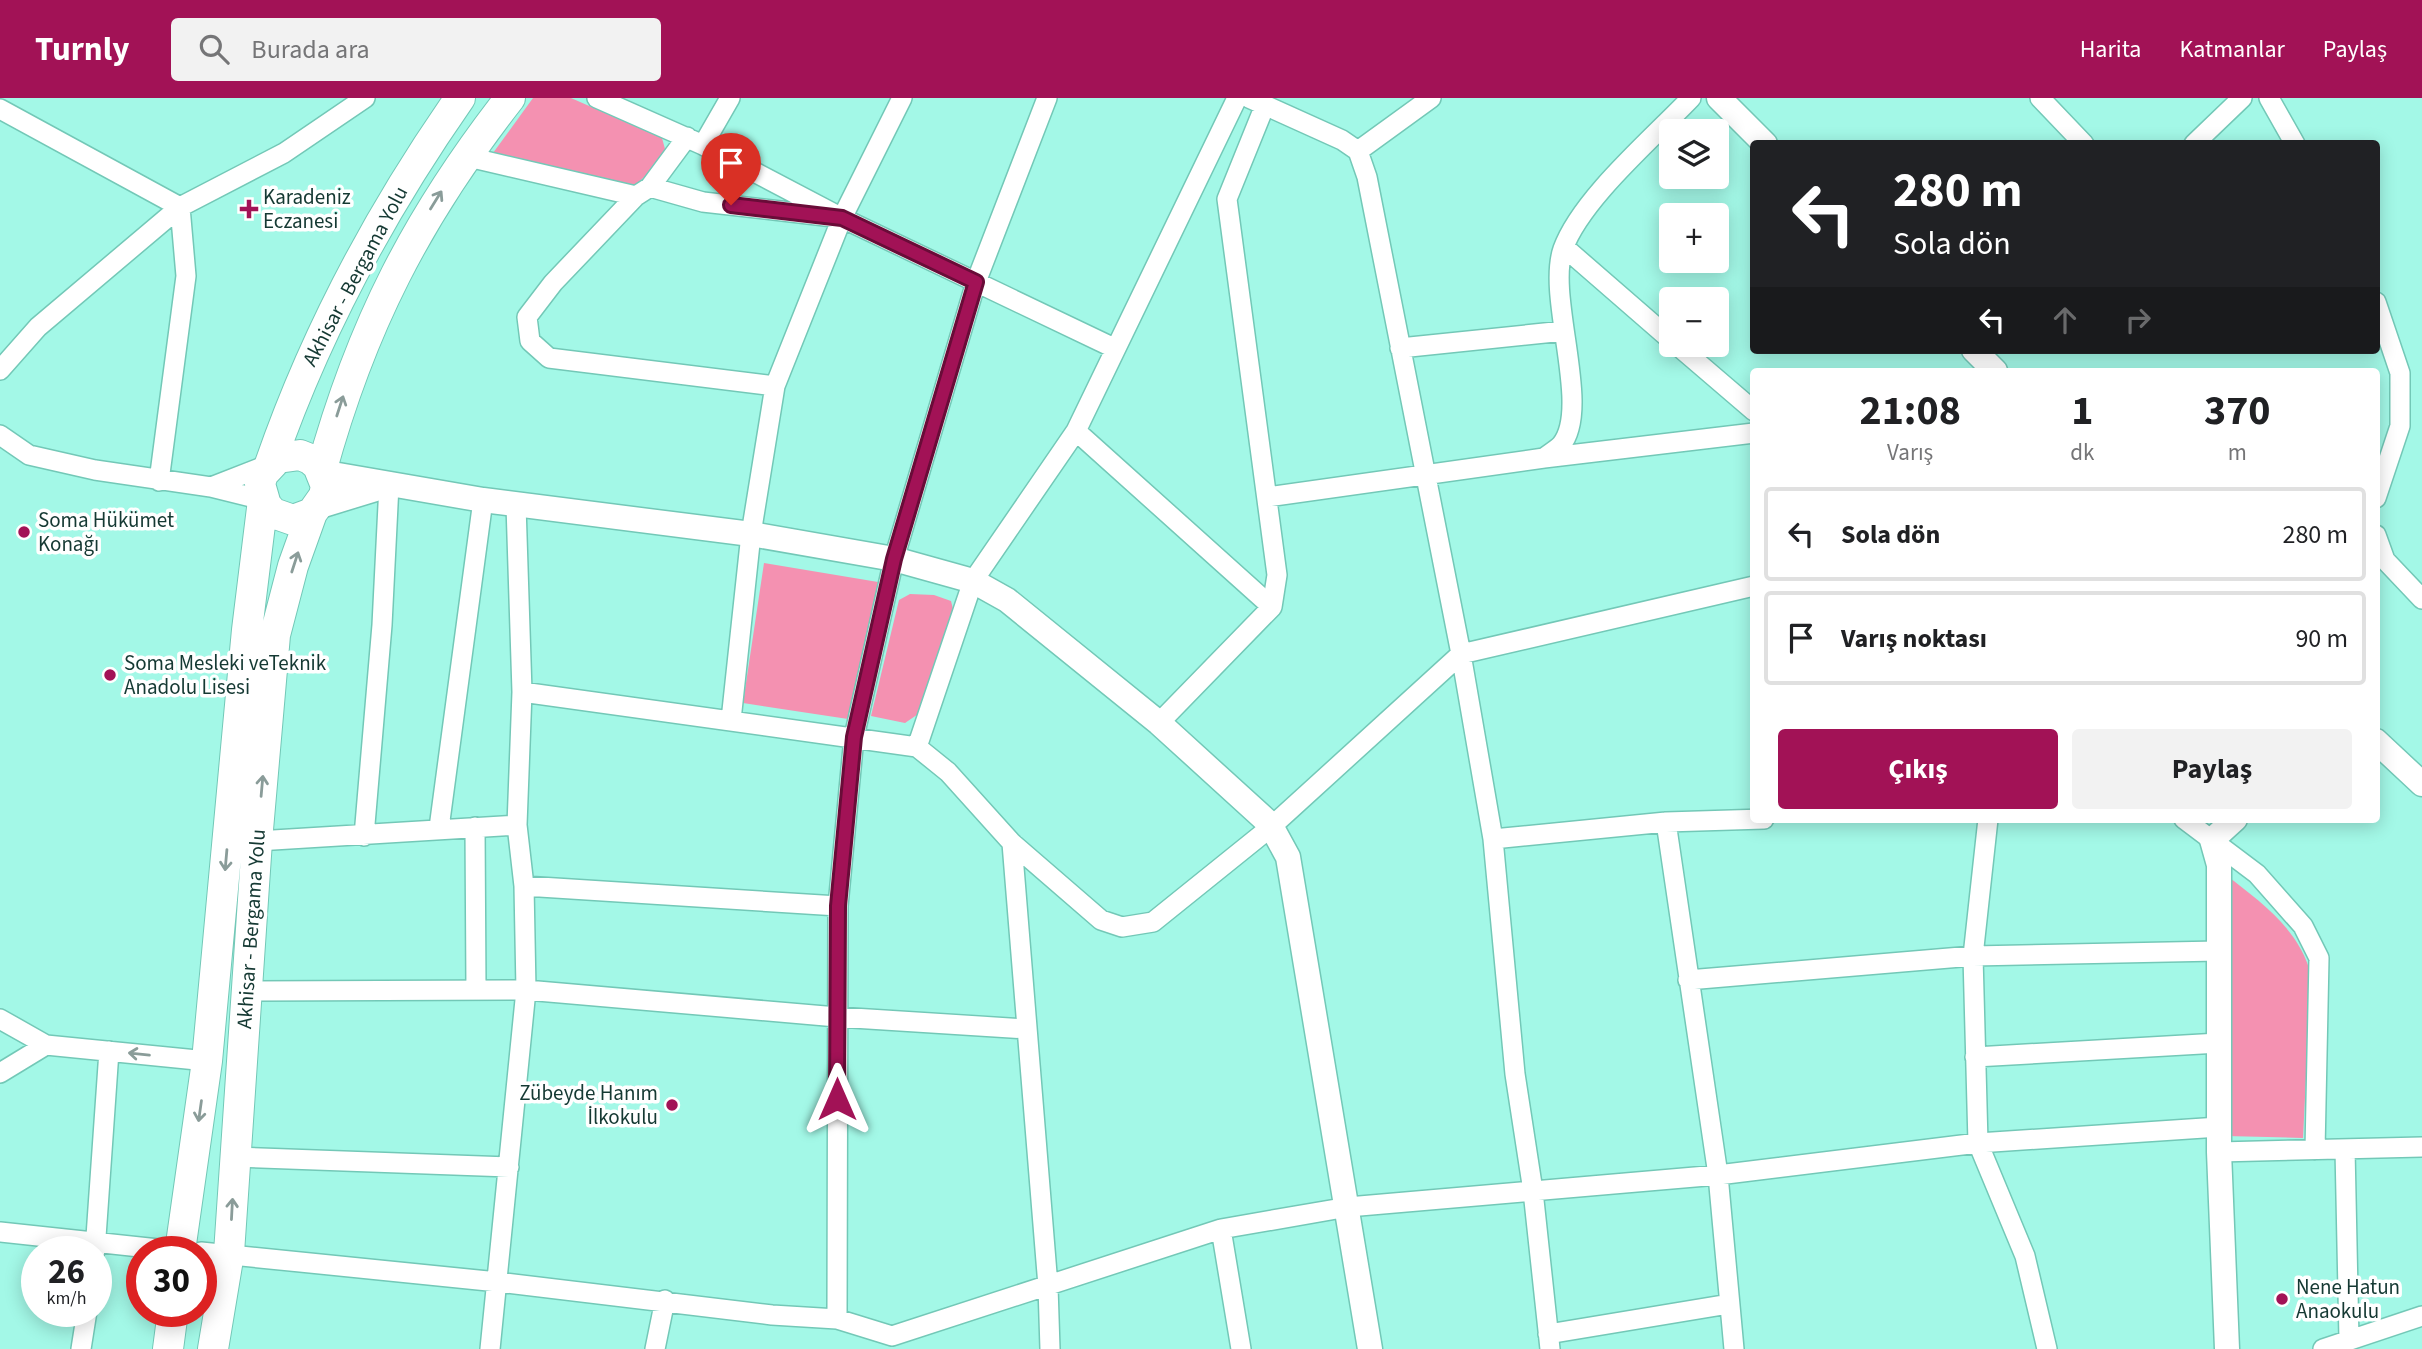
<!DOCTYPE html>
<html lang="tr">
<head>
<meta charset="utf-8">
<style>
	body { margin:0; font-family:"Source Sans 3",sans-serif; background:#f2f2f2; color:#202124; height:100vh; display:flex; flex-direction:column; font-size:26px; white-space:nowrap }
	* { box-sizing:border-box; margin:0 }
	p { font-size:23px; color:#757577 }
	.icon { flex:none; width:38px; height:38px; fill:none; stroke:currentColor; stroke-width:2; stroke-linecap:round; stroke-linejoin:round }
	.map { position:relative; flex:1; overflow:hidden }
	.side { position:absolute; left:1750px; top:270px; width:630px; height:455px; display:flex; flex-direction:column; background:#fff; border-radius:7px; box-shadow:0 4px 18px #0003 }
	.side>* { flex:none }
	.banner { position:absolute; left:1750px; top:42px; width:630px; height:214px; border-radius:7px; box-shadow:0 4px 18px #0003; background:#202124; color:#fff; overflow:hidden }
	.tools { position:absolute; left:1659px; top:21px; display:grid; gap:14px }
	.tools a { display:grid; place-items:center; width:70px; height:70px; border-radius:7px; background:#fff; box-shadow:0 4px 18px #0003; font-size:35px }
	.speed { position:absolute; left:21px; top:1138px; display:flex; gap:14px; font-size:35px; font-weight:700; text-align:center }
	.speed>* { display:grid; place-content:center; width:91px; height:91px; border-radius:50%; background:#fff; box-shadow:0 4px 18px #0003; line-height:1 }
	.speed small { font-size:18px; font-weight:400 }
	.speed .limit { border:10px solid #d22; background:#fff; color:#111 }
	.pin { position:absolute; display:grid; place-items:center; width:60px; height:60px; color:#fff; margin:-72px -30px; border-radius:50% 50% 50% 0; rotate:-45deg; box-shadow:0 0 7px #0007 }
	.pin .icon { rotate:45deg }
	.me { position:absolute; width:77px; margin:-38px; rotate:0deg; stroke-linejoin:round; filter:drop-shadow(0 0 5px #0008) }
	.turn { display:flex; align-items:center; gap:24px; height:147px; padding:0 28px; font-size:32px }
	.turn .icon { width:91px; height:91px; stroke-width:2.5 }
	.turn b { display:block; font-size:49px; line-height:60px }
	.lanes { display:flex; align-items:center; height:66px; padding:0 28px; background:#0003; justify-content:center; gap:35px; direction:ltr }
	.lanes .off { opacity:.35 }
	.eta { display:flex; justify-content:space-evenly; align-items:center; height:119px; text-align:center }
	.eta b { font-size:42px; font-weight:700; line-height:49px }
	.button { display:flex; gap:14px; margin-top:auto; padding:14px 28px }
	.button a { flex:1; height:80px; border-radius:7px; background:#a21256; color:#fff; font-size:28px; font-weight:700; line-height:80px; text-align:center }
	.button a+a { background:#f2f2f2; color:#202124 }
	ul { padding:0; list-style:none }
	li { display:flex; align-items:center; gap:21px; height:94px; margin:0 14px 10px; padding:0 14px; border:4px solid #e0e0e0; border-radius:7px }
	li div { flex:1 }
	li b { display:block; font-size:26px }
	li em { font-style:normal }
	header { display:flex; align-items:center; gap:42px; box-sizing:border-box; height:98px; padding:0 35px; background:#a21256; color:#fff }
	header strong { font-size:33px }
	nav { display:flex; gap:38px; margin-inline-start:auto; font-size:24px }
	.search { width:490px; height:63px; background:#f2f2f2; display:flex; align-items:center; gap:18px; box-sizing:border-box; padding:0 24px; border-radius:7px; color:#757577; font-size:26px }
	.map>svg:first-child { display:block }
</style>
</head>
<body>
<header>
<strong>Turnly</strong>
<div class="search"><svg class="icon" aria-label="search" viewBox="0 0 24 24"><circle cx="10" cy="10" r="6"/><path d="M15 15l6 6"/></svg>Burada ara</div>
<nav><a>Harita</a><a>Katmanlar</a><a>Paylaş</a></nav>
</header>
<div class="map">
<svg width="2422" height="1251" viewBox="0 0 2422 1251">
	<rect width="100%" height="100%" fill="#a3f8e7"/>
	<path fill="#f491b1" d="M 533,0 L 571,0 L 662,40 L 665,51 L 649,75 L 635,87 L 493,55 Z
		M 764,465 L 878,484 L 848,621 L 743,605 Z
		M 910,496 L 934,497 L 951,503 L 955,519 L 927,610 L 905,625 L 871,618 L 899,502 Z
		M 2226,777 C 2261,804 2300,832 2311,877 L 2303,1040 L 2226,1038 Z"/>
	<g fill="none" stroke-linecap="round" stroke-linejoin="round">
		<g stroke="#73c8b7" stroke-width="22">
			<path id="minor" d="M 597,0 L 703,47 L 842,120 L 1114,250
				M 1249,0 L 1342,42 L 1358,53 L 1367,79 L 1461,556 L 1493,741 L 1515,976 L 1533,1093 L 1550,1251
				M 2040,0 L 2084,46
				M 2269,0 L 2295,46
				M 0,11 L 180,109 L 186,178 L 159,383
				M 687,39 L 650,89 L 636,98 L 553,185 L 527,219 L 530,243 L 549,260 L 775,288
				M 2194,46 L 2242,0
				M 703,47 L 730,0
				M 1358,53 L 1431,0
				M 464,58 L 636,98
				M 650,89 L 703,104 L 842,120 L 775,288 L 751,436 L 731,622
				M 842,120 L 902,0
				M 1564,149 L 1671,242
				M 2376,204 L 2400,275 L 2400,328 L 2376,400
				M 1677,247 L 1754,313
				M 1400,250 L 1564,233
				M 0,272 L 38,229 L 180,109 L 284,55 L 365,0
				M 1076,333 L 1272,509
				M 0,337 L 29,357 L 95,372 L 211,389 L 263,402
				M 1544,360 L 1754,335
				M 211,389 L 270,366
				M 1267,399 L 1544,360 C 1549,356 1556,352 1561,347 C 1592,310 1546,199 1563,151 C 1581,101 1653,40 1691,0
				M 2376,437 L 2385,462 L 2422,501
				M 522,594 L 917,649 L 948,674 L 1012,745 L 1101,822 L 1122,829 L 1153,824 L 1271,729 L 1461,556 L 1754,488
				M 1159,625 L 1272,509 L 1277,477 L 1227,101 L 1265,7
				M 917,649 L 973,483 L 1076,333 L 1237,0
				M 1988,721 L 1973,858 L 1978,1045 L 2025,1158 L 2047,1251
				M 2184,721 L 2257,776 L 2303,828 L 2319,860 L 2315,1052
				M 1666,724 L 1718,1077 L 1734,1251
				M 475,729 L 476,892
				M 439,730 L 483,402
				M 364,738 L 382,527 L 389,387
				M 1493,741 L 1666,724 L 1764,721
				M 257,743 L 517,727
				M 1012,745 L 1048,1188 L 1050,1251
				M 524,788 L 838,808
				M 1688,882 L 1973,858 L 2218,853
				M 247,893 L 526,892 L 837,919 L 1027,931
				M 0,921 L 46,947 L 207,963
				M 1975,959 L 2219,945
				M 0,975 L 46,947
				M 2345,1051 L 2349,1242
				M 2219,1054 L 2422,1049
				M 235,1059 L 509,1069
				M 1221,1131 L 1241,1251
				M 0,1134 L 177,1153
				M 95,1153 L 109,953
				M 201,1154 L 498,1184 L 772,1217 L 837,1221 L 892,1238 L 1221,1131 L 1348,1109 L 1718,1077 L 1978,1045 L 2219,1029
				M 837,1221 L 838,808 L 854,639 L 894,461 L 976,184 L 1047,0
				M 1548,1236 L 1729,1206
				M 81,1251 L 87,1213
				M 490,1251 L 526,892 L 524,788 L 517,727 L 522,594 L 516,407
				M 655,1251 L 665,1202
				M 2323,1251 L 2422,1218"/>
		</g>
		<g stroke="#73c8b7" stroke-width="27">
			<path id="tertiary" d="M 1719,0 L 1765,46
				M 1974,252 L 1995,273
				M 321,374 L 483,402 L 751,436 L 894,461 L 973,483 L 1007,502 L 1159,625 L 1270,726 L 1288,759 L 1370,1251
				M 320,408 L 382,389
				M 2376,643 L 2422,686
				M 2227,1251 L 2219,1054 L 2219,767 L 2212,742 L 2235,721"/>
		</g>
		<g stroke="#73c8b7" stroke-width="32">
			<path id="primary" d="M 270,366 C 315,236 381,113 460,0
				M 321,374 C 361,228 417,119 510,0
				M 180,1153 L 207,963 L 247,532 L 263,402
				M 168,1251 L 173,1213
				M 213,1251 L 229,1155 L 257,743 L 275,537 L 293,468 L 312,415 L 324,398 L 326,388 L 318,368 L 310,361 L 300,357 L 278,360 L 263,376 L 260,386 L 266,407 L 273,415 L 293,422 L 312,415"/>
		</g>
		<use href="#minor" stroke="#fff" stroke-width="19"/>
		<use href="#tertiary" stroke="#fff" stroke-width="24"/>
		<use href="#primary" stroke="#fff" stroke-width="30"/>
	</g>
	<defs><path id="oneway-shaft" d="M-6 0H5M1.5-3L5.5 0L1.5 3" fill="none" stroke-width="1.6" stroke-linecap="round" stroke-linejoin="round" transform="scale(1.75)"/></defs>
	<g stroke="#8a9c99">
		<use href="#oneway-shaft" transform="translate(436 102) rotate(-58)"/>
		<use href="#oneway-shaft" transform="translate(340 308) rotate(-72)"/>
		<use href="#oneway-shaft" transform="translate(295 464) rotate(-72)"/>
		<use href="#oneway-shaft" transform="translate(262 688) rotate(-85)"/>
		<use href="#oneway-shaft" transform="translate(226 762) rotate(95)"/>
		<use href="#oneway-shaft" transform="translate(139 956) rotate(-174)"/>
		<use href="#oneway-shaft" transform="translate(200 1013) rotate(98)"/>
		<use href="#oneway-shaft" transform="translate(232 1111) rotate(-87)"/>
	</g>
	<g fill="none" stroke-linecap="round" stroke-linejoin="round">
		<g stroke="#690c38" stroke-width="18">
			<path id="route" d="M 731,107 L 842,120 L 976,184 L 894,461 L 854,639 L 838,808 L 837,1001"/>
		</g>
		<use href="#route" stroke="#a21256" stroke-width="12"/>
	</g>
	<g fill="#a21256" stroke="#fff" stroke-width="2.5">
		<path d="M245.5 100.5h7v7h7v7h-7v7h-7v-7h-7v-7h7z"/>
		<circle cx="24" cy="434" r="7"/>
		<circle cx="110" cy="577" r="7"/>
		<circle cx="672" cy="1007" r="7"/>
		<circle cx="2282" cy="1201" r="7"/>
	</g>
	<g text-anchor="middle" dominant-baseline="central" stroke-width="7" stroke-linejoin="round" paint-order="stroke">
		<g font-size="21" fill="#153933" stroke="#fff" text-anchor="start">
			<text x="263" y="99">Karadeniz<tspan x="263" dy="24">Eczanesi</tspan></text>
			<text x="38" y="422">Soma Hükümet<tspan x="38" dy="24">Konağı</tspan></text>
			<text x="124" y="565">Soma Mesleki veTeknik<tspan x="124" dy="24">Anadolu Lisesi</tspan></text>
			<text x="658" y="995" text-anchor="end">Zübeyde Hanım<tspan x="658" dy="24">İlkokulu</tspan></text>
			<text x="2296" y="1189">Nene Hatun<tspan x="2296" dy="24">Anaokulu</tspan></text>
		</g>
		<g font-size="21" fill="#153933" stroke="#fff">
			<text transform="translate(355 178) rotate(-62)">Akhisar - Bergama Yolu</text>
			<text transform="translate(251 831) rotate(-86)">Akhisar - Bergama Yolu</text>
		</g>
	</g>
</svg>
<div class="tools">
<a><svg class="icon" aria-label="layers" viewBox="0 0 24 24"><path d="M12 4l9 5-9 5-9-5zM3 14l9 5 9-5"/></svg></a>
<a>+</a>
<a>−</a>
</div>
<div class="speed"><div>26<small>km/h</small></div><div class="limit">30</div></div>
<div class="pin" style="left:731px;top:107px;background:#d93025"><svg class="icon" aria-label="arrive" viewBox="0 0 24 24"><path d="M6 21V4h12l-3 4 3 4H6"/></svg></div>
<svg class="me" style="left:837px;top:1001px" viewBox="-20 -20 40 40"><path d="M0-17L14 15 0 8-14 15z" fill="#a21256" stroke="#fff" stroke-width="4"/></svg>
<div class="banner">
<div class="turn"><svg class="icon" aria-label="left" viewBox="0 0 24 24"><path d="M17 20v-9H6M10 6l-5 5 5 5"/></svg><div><b>280 m</b>Sola dön</div></div>
<div class="lanes"><svg class="icon" aria-label="left" viewBox="0 0 24 24"><path d="M17 20v-9H6M10 6l-5 5 5 5"/></svg><svg class="icon off" aria-label="ahead" viewBox="0 0 24 24"><path d="M12 20V5M6 11l6-6 6 6"/></svg><svg class="icon off" aria-label="right" viewBox="0 0 24 24"><path d="M7 20v-9h11M14 6l5 5-5 5"/></svg></div>
</div>
<section class="side">
<div class="eta">
<div><b>21:08</b><p>Varış</p></div>
<div><b>1</b><p>dk</p></div>
<div><b>370</b><p>m</p></div>
</div>
<ul>
<li><svg class="icon" aria-label="left" viewBox="0 0 24 24"><path d="M17 20v-9H6M10 6l-5 5 5 5"/></svg><div><b>Sola dön</b></div><em>280 m</em></li>
<li><svg class="icon" aria-label="arrive" viewBox="0 0 24 24"><path d="M6 21V4h12l-3 4 3 4H6"/></svg><div><b>Varış noktası</b></div><em>90 m</em></li>
</ul>
<div class="button"><a>Çıkış</a><a>Paylaş</a></div>
</section>
</div>
</body>
</html>
